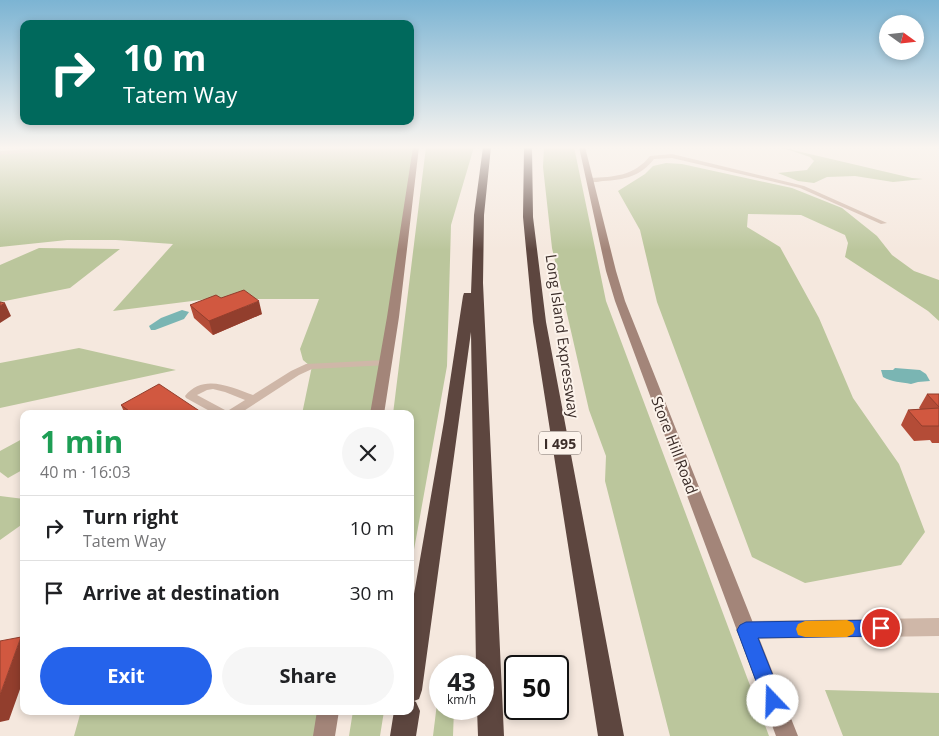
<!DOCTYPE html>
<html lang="en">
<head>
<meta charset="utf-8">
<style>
	body { margin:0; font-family:"Open Sans",sans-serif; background:#f6f6f6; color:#202124; height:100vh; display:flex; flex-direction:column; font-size:19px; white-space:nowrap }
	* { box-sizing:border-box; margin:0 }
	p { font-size:16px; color:#757577 }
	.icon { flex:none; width:28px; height:28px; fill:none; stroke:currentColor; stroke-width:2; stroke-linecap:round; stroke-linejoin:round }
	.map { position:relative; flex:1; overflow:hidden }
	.details { position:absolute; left:20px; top:410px; width:394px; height:305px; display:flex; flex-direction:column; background:#fff; border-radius:10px; box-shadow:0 2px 8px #0003 }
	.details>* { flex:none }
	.hud { position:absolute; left:20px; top:20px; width:394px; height:105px; border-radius:10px; box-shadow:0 2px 8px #0003; background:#00695c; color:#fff; overflow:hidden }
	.needle { width:32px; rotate:105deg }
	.controls { position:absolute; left:879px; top:15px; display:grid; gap:10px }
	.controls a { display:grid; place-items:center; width:45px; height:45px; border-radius:50%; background:#fff; box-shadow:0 2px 8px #0003; font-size:25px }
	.speed { position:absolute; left:429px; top:655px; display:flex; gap:10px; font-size:25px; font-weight:700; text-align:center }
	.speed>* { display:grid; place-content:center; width:65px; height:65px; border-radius:50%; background:#fff; box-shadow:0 2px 8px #0003; line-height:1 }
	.speed small { font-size:12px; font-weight:400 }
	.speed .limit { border:2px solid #111; border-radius:8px; background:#fff; color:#111 }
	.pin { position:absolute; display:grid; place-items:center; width:42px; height:42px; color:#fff; margin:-21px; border:2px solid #fff; border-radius:50%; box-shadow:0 1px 5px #0007 }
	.me { position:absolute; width:55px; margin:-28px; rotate:339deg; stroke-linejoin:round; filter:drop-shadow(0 0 4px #0008) }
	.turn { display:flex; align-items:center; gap:18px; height:105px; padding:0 20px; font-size:22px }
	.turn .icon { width:65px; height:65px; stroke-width:2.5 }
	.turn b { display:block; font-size:35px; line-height:42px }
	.round { display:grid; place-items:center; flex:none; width:52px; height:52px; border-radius:26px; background:#f6f6f6 }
	.head { display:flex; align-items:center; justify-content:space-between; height:85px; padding:0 20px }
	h1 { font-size:30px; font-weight:700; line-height:38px; color:#1e9e55 }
	.primary-button { display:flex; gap:10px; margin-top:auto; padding:10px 20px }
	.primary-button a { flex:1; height:58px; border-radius:30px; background:#2563eb; color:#fff; font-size:20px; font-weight:700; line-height:58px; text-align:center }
	.primary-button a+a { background:#f6f6f6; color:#202124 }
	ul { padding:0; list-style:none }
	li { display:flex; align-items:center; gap:15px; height:65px; padding:0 20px; border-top:1px solid #e0e0e0 }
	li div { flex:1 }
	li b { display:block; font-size:19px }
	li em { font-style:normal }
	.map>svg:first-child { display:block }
</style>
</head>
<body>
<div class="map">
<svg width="939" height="736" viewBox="0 0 939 736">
	<rect width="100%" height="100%" fill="#f5e8de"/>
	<path fill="#bbc69c" d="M 82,147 L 416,147 L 377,414 L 302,414 L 312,366 L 310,366 L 303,360 L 300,349 L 319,299 L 208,299 L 113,311 L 173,244 L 116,240 L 67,240 L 0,247 L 0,152 Z
		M 426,147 L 474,147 L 451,225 L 447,366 L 410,572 L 410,414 L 393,414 Z
		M 544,147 L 574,147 L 606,301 L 769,736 L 670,736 L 605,481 L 606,456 L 589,410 L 552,248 L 543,167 Z
		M 780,147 L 912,178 L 923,179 L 893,182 L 855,176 L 827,177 L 814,183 L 798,181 L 778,173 L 807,170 L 814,161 L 810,157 Z
		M 666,163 L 682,164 L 792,188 L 842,208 L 877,236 L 892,255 L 914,271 L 939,280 L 939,321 L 928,311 L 845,257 L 848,243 L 845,235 L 801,215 L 748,214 L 747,227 L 780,247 L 819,318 L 853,398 L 899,464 L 925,532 L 901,565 L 805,583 L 752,557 L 657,302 L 640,230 L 618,191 L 645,174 L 653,166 Z
		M 39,248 L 120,249 L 70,288 L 0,302 L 0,265 Z
		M 79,348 L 176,370 L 0,408 L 0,363 Z
		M 24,438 L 24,469 L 8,478 L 0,472 L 0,451 Z
		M 0,496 L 24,499 L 24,523 L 0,540 Z
		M 440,679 L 440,709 L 454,709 L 453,736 L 433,736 Z
		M 825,690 L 939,693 L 939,736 L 843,736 Z
		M 81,711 L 328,711 L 324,736 L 74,736 Z
		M 353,711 L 384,711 L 380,736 L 349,736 Z"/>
	<path fill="#7ab5b3" d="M 182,310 L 189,312 L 184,319 L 155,330 L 151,330 L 149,326 L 161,318 Z
		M 895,368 L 920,370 L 926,374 L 930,381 L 918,382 L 911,384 C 901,382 892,382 883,377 L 881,370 L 893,370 Z"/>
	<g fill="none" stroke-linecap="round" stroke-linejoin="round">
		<path fill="#cfb7a8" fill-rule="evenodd" d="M 57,147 L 85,147 L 0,155 L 0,151 Z
			M 672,154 L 804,186 L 887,223 L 881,224 L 800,188 L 672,158 L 654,159 C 641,176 624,180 603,181 C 597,182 592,183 587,180 L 590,178 C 614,177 634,176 650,156 Z
			M 385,360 L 388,361 L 390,363 L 388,365 L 312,369 L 299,375 L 239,414 L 215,414 L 186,398 L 185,396 C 203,373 231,387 253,395 L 291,371 L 306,364 ZM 213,389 L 225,392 L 245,400 L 229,410 L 225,410 L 197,395 L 207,390 Z"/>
		<path fill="#cfb7a8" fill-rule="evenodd" d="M 939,618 L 939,636 L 746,639 L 739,636 L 736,630 L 739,624 L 746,621 Z"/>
		<path fill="#a38579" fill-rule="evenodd" d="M 413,147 L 419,147 L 399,317 L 384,414 L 370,414 L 387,317 Z
			M 579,147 L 585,147 L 616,271 L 625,301 L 798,736 L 776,736 L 615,301 L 606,271 Z
			M 317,711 L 339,711 L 335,736 L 313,736 Z"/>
		<path fill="#5d463f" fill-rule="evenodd" d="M 483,147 L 491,147 L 484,215 L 483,283 L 504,736 L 478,736 L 477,709 L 482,709 L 482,666 L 476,666 L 471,332 L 422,690 L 419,699 L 414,701 L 416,702 L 420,711 L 416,736 L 390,736 L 394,711 L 410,711 L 410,617 L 444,421 L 463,296 L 464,293 L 471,293 L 474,215 Z
			M 524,147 L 532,147 L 533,217 L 546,322 L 624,736 L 598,736 L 533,322 L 523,217 Z"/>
	</g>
	<path fill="#b44c37" d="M 221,298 L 262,314 L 213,335 L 194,318 L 190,305 Z
		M 927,394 L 939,394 L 939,443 L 932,443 L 930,440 L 914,441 L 901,425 L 908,410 L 920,409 L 919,408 Z
		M 121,405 L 204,414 L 125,414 Z"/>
	<path fill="#923e2d" d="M 259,301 L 262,314 L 213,335 L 209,321 Z
		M 5,303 L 11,316 L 0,323 L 0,306 Z
		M 21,637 L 24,640 L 24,678 L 9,720 L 0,722 L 0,695 Z"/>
	<path fill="#d15840" stroke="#923e2d" d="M 244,290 L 259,301 L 209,321 L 190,305 L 216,295 L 221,298 Z
		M 0,302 L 5,303 L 0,306 Z
		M 159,384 L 204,414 L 133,414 L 121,405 Z
		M 927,394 L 939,394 L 939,407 Z
		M 939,408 L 939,426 L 922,426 L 908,410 Z
		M 21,637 L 0,695 L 0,641 Z"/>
	<linearGradient id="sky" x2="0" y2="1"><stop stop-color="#7cb4d3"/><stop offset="0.59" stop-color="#faf5f0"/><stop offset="1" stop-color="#faf5f0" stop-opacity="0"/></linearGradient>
	<rect width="939" height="250" fill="url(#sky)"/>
	<path fill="#2563eb" stroke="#184099" d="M 881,620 L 887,622 L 890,628 L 887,634 L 881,636 L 758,638 L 783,701 L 780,708 L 773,710 L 766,708 L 737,630 L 740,625 L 746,622 Z"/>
	<path fill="#f59e0b" d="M 847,620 L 853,623 L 855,629 L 853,634 L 847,637 L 805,637 L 798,635 L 796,629 L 798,624 L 805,621 Z"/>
	<g text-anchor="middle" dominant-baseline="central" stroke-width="4" stroke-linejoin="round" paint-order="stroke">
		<rect fill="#fcf3eb" stroke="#756863" stroke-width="1" x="539" y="431.5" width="42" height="23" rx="4"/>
		<g font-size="14" font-weight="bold" fill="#3b2d29">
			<text x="560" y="443">I 495</text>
		</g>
		<g font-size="15" fill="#3b2d29" stroke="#fcf3eb">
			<text transform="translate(563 336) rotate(82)">Long Island Expressway</text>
			<text transform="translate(675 445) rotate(69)">Store Hill Road</text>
		</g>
	</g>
</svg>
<div class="controls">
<a><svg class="needle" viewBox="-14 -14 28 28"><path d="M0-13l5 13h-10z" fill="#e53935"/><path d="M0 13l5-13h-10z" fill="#757577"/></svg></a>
</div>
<div class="speed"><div>43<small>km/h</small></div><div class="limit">50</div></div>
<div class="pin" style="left:881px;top:628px;background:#d93025"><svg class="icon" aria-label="arrive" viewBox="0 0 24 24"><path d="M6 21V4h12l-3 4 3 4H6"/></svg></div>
<svg class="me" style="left:773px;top:701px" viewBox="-20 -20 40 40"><circle r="19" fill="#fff"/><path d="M0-13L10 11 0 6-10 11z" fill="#2563eb"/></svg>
<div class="hud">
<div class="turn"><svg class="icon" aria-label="right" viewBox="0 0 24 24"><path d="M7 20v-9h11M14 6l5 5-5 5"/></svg><div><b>10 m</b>Tatem Way</div></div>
</div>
<section class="details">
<div class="head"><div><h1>1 min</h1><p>40 m · 16:03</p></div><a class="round"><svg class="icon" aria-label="close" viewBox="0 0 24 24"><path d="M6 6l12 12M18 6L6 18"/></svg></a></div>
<ul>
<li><svg class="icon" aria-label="right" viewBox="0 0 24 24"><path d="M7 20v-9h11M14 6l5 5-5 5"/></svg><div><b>Turn right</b><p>Tatem Way</p></div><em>10 m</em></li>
<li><svg class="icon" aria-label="arrive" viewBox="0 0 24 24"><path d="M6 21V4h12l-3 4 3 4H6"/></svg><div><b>Arrive at destination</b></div><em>30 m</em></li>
</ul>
<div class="primary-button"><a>Exit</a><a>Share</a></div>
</section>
</div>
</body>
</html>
